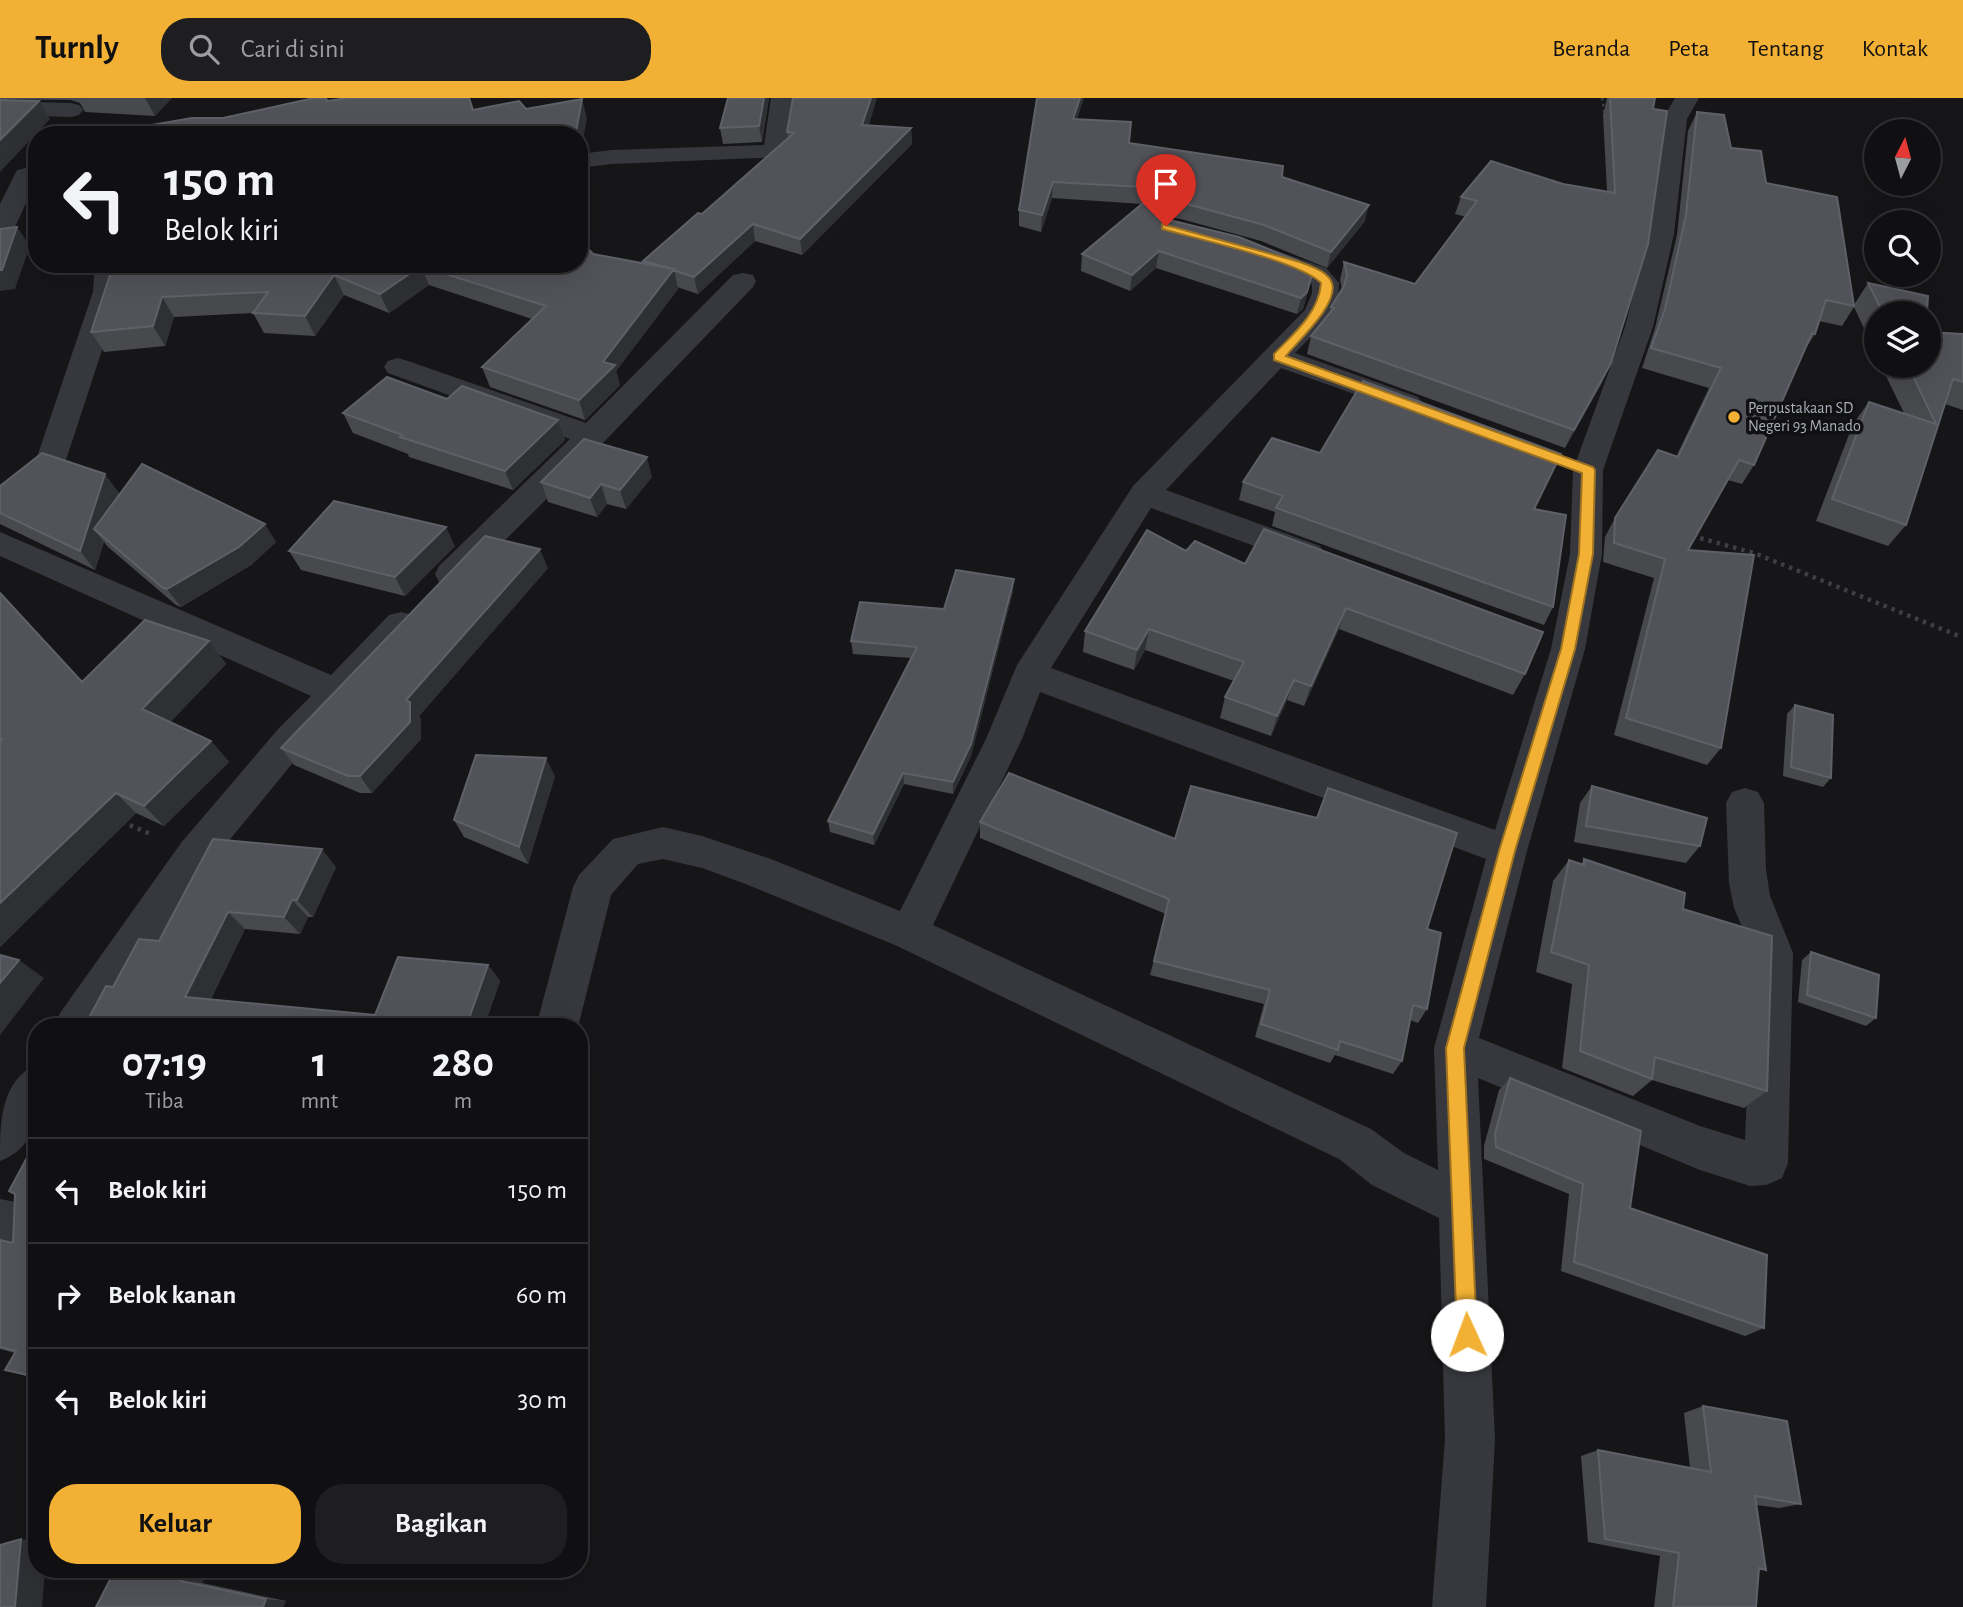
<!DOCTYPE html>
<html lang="id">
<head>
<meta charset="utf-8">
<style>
	body { margin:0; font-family:"Alegreya Sans",sans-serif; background:#1e1e20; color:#f1f3f6; height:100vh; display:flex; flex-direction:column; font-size:26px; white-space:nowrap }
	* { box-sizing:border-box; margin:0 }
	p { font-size:23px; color:#9c9d9f }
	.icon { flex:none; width:38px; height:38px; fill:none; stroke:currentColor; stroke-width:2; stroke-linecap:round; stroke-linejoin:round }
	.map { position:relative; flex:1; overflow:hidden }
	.panel { position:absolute; left:28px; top:920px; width:560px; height:560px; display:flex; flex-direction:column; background:#101012; border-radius:28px; box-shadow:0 7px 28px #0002,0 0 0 2px #303032 }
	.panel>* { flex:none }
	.top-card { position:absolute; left:28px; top:28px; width:560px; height:147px; border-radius:28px; box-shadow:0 7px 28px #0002,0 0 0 2px #303032; background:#101012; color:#f1f3f6; overflow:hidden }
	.needle { width:46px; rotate:6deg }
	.fabs { position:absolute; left:1864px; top:21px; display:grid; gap:14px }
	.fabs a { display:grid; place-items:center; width:77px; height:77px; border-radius:50%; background:#101012; box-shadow:0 7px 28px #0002,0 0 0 2px #303032; font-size:35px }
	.pin { position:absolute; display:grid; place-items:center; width:60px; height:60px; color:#fff; margin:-72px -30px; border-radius:50% 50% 50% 0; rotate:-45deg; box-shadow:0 0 7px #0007 }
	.pin .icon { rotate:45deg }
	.me { position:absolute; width:77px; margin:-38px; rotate:358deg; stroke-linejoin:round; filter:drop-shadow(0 0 5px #0008) }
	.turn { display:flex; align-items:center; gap:24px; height:147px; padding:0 21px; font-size:32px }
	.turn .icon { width:91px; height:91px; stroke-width:2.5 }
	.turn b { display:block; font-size:49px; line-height:60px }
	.eta { display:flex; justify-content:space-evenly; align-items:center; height:119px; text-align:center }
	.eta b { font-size:42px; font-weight:700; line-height:49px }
	.button { display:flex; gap:14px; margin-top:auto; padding:14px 21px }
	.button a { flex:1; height:80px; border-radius:28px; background:#f2b134; color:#111; font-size:28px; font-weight:700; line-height:80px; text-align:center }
	.button a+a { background:#1e1e20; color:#f1f3f6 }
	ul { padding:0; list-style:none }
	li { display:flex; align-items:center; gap:21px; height:105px; padding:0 21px; border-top:2px solid #303032 }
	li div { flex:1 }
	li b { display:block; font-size:26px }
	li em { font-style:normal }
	header { display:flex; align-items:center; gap:42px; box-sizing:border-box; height:98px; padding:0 35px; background:#f2b134; color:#111 }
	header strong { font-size:33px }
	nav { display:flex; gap:38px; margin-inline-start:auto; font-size:24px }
	.search { width:490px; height:63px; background:#1e1e20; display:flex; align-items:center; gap:18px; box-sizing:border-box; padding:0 24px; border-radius:28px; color:#9c9d9f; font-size:26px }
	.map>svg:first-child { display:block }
</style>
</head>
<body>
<header>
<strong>Turnly</strong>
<div class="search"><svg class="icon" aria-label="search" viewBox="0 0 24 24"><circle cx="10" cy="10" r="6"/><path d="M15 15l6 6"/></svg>Cari di sini</div>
<nav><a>Beranda</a><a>Peta</a><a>Tentang</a><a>Kontak</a></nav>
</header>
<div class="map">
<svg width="1963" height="1509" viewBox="0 0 1963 1509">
	<rect width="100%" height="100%" fill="#161618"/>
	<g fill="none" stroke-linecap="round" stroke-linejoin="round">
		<path stroke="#3d3f44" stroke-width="2.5" stroke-dasharray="2.5 3.5" stroke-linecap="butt" d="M 1602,0 L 1605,18"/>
		<path stroke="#3d3f44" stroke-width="4.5" stroke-dasharray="3.5 5" stroke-linecap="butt" d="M 1692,438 L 1754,455 L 1959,538
			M 122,724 L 153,737"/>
		<path fill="#37383d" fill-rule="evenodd" d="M 771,0 L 795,0 L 788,47 L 781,59 L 612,66 L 579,70 L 579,56 L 612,52 L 764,47 Z
			M 1675,0 L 1699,0 L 1687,21 L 1674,136 L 1653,229 L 1603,372 L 1602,456 L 1585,551 L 1527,753 L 1479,940 L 1700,1028 L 1745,1042 L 1753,855 L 1734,810 L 1729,785 L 1726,705 L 1732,694 L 1745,690 L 1758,694 L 1764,705 L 1766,771 L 1770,798 L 1793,855 L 1788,1065 L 1782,1080 L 1766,1087 L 1750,1088 L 1700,1072 L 1478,980 L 1495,1341 L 1486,1509 L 1432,1509 L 1445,1341 L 1439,1120 L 1372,1087 L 1339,1061 L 895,847 L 743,785 L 702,770 L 663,761 L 638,766 L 611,797 L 578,929 L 536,929 L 573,789 L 579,777 L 613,741 L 663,729 L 702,738 L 771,761 L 900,813 L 986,641 L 1017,567 L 1133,388 L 1305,212 L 1312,195 L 1312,187 L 1308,182 L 1256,163 L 1252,157 L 1256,151 L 1265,149 L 1326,170 L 1339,185 C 1340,215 1314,235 1295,255 L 1418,299 L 1423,306 L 1418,313 L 1408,315 L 1281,270 L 1166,392 L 1320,448 L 1325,456 L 1320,464 L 1309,467 L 1298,464 L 1151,410 L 1051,570 L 1495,732 L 1551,551 L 1570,456 L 1573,372 L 1625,229 L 1648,136 L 1663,21 ZM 1040,594 L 1486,761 L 1434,950 L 1438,1072 L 1404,1055 L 1371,1031 L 933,827 L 1022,641 Z
			M 0,3 L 71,5 L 79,7 L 83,12 L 79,17 L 71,19 L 0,17 Z
			M 26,70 L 35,72 L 37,81 L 15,129 L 11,134 L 0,136 L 0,106 L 17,72 Z
			M 95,166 L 121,166 L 121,194 L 67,359 L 63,366 L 52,369 L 41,366 L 37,359 L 93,194 Z
			M 743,175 L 753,177 L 756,183 L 753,189 L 603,345 L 463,484 L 451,488 L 439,484 L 435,476 L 439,468 L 570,341 L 388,275 L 384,269 L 388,263 L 398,260 L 408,263 L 586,325 L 733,177 Z
			M 0,434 L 331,577 L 389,517 L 401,514 L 413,517 L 418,526 L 413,535 L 305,650 L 209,767 L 99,929 L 54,929 L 60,915 L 181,745 L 279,630 L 311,598 L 0,458 Z
			M 37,966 C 37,1005 44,1046 0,1063 C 0,1025 0,983 37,966 Z
			M 0,1101 L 37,1108 L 37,1154 L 0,1147 Z"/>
	</g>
	<path fill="#47494d" d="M 0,0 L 172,0 L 155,18 L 85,14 L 80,5 L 71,2 L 0,1 Z
		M 769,0 L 762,44 L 723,46 L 720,30 Z
		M 1607,0 L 1655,0 L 1603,283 L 1565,350 L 1307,256 L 1311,238 L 1329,215 L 1331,209 L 1342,192 L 1340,182 L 1344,164 L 1415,186 L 1466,119 L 1455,116 L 1461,99 L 1607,93 L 1603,17 Z
		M 1697,14 L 1766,85 L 1854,207 L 1868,185 L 1927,215 L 1876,215 L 1876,256 L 1854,209 L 1842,228 L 1819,223 L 1815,236 L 1803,254 L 1754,367 L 1742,386 L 1728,382 L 1688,452 L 1721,650 L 1707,667 L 1614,637 L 1654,480 L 1603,464 L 1605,439 L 1615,420 L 1676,359 L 1709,290 L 1642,270 L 1655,230 L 1677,137 L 1688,33 Z
		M 1078,21 L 1129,45 L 1282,79 L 1365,123 L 1327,170 L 1261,143 L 1181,121 L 1164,118 L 1158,119 L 1309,189 L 1303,211 L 1297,216 L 1156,170 L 1130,193 L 1081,173 L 1082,156 L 1143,106 L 1052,100 L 1041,134 L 1019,128 L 1019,112 Z
		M 868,28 L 911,30 L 912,46 L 802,157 L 755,143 L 698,196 L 677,189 L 678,191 L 616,273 L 620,287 L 585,322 L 490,289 L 482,269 L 532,221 L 429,187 L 389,215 L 344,197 L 315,238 L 264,235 L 253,215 L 174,219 L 165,248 L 104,254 L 91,234 L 111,174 L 593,156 L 644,166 L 643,163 L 702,116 L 788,40 L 787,34 Z
		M 1963,236 L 1963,312 L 1945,306 L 1906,427 L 1888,448 L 1816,423 L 1853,326 L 1869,304 L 1904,315 L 1881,268 L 1928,268 Z
		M 447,301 L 558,322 L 565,342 L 513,392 L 409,359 L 408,356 L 353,335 L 343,315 Z
		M 1320,355 L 1534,411 L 1553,509 L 1544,527 L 1272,428 L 1275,414 L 1239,402 L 1243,384 Z
		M 652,379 L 626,411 L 607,406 L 597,419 L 548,404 L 541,384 Z
		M 0,388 L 119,395 L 119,397 L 276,444 L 251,467 L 181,509 L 176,507 L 108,449 L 104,444 L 95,472 L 0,426 Z
		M 455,448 L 405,498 L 301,472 L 289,453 Z
		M 1186,453 L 1245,466 L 1525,576 L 1513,597 L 1339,531 L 1304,608 L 1287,602 L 1271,638 L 1220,620 L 1225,599 L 1234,583 L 1145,552 L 1134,572 L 1083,554 L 1085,533 Z
		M 548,470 L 419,618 L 421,622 L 421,641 L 372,695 L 360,695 L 294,667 L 281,650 Z
		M 1013,493 L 971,658 L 953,696 L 904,686 L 874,747 L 830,734 L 828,723 L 911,560 L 853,556 L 851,543 L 944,511 Z
		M 0,495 L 82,584 L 209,543 L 226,566 L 170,624 L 211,643 L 229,664 L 164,728 L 136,715 L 0,849 Z
		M 1795,607 L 1831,680 L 1823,689 L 1783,678 L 1787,616 Z
		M 555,678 L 528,766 L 464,739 L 454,722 Z
		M 1592,688 L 1700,748 L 1686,765 L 1574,744 L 1580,705 Z
		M 980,724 L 1175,741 L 1427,831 L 1427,911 L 1418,925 L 1410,922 L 1402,963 L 1393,976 L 1335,957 L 1330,965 L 1255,939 L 1264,906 L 1150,877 L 1166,816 L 980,740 Z
		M 1584,761 L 1683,811 L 1767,993 L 1744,1010 L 1652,982 L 1633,998 L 1562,970 L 1572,886 L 1536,874 L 1553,783 L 1569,762 L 1581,766 Z
		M 336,769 L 313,819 L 308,819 L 300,836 L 245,831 L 211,901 L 375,917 L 488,867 L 500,883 L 484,929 L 84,929 L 113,889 L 159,843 Z
		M 1811,854 L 1876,920 L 1866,928 L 1798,904 L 1802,862 Z
		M 1510,980 L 1630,1110 L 1764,1230 L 1745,1238 L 1561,1173 L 1569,1096 L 1484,1061 L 1484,1048 L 1499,992 Z
		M 37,1041 L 37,1281 L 5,1272 L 15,1255 L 0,1251 L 0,1142 L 13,1145 Z
		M 1703,1308 L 1801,1406 L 1779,1410 L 1756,1407 L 1766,1472 L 1759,1472 L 1756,1509 L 1654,1509 L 1660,1458 L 1588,1444 L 1581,1358 L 1598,1352 L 1690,1370 L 1684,1315 Z
		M 115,1472 L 208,1472 L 202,1485 L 286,1503 L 283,1509 Z"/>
	<path fill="#2f3033" d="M 145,0 L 172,0 L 155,18 Z
		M 764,0 L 769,0 L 762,44 L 759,28 Z
		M 871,0 L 877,0 L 864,44 L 862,27 Z
		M 1080,0 L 1084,0 L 1072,37 L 1073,21 Z
		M 582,1 L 587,20 L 581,53 L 579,54 L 579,37 L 571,36 Z
		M 39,3 L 50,21 L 0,74 L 0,42 Z
		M 911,30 L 912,46 L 802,157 L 800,141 Z
		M 1053,84 L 1052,100 L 1041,134 L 1042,117 Z
		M 1166,101 L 1164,118 L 1155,121 L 1152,110 L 1157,104 Z
		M 1369,107 L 1365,123 L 1327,170 L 1331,154 Z
		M 753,126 L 755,143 L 698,196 L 694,179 Z
		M 17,129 L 30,148 L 15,191 L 0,193 L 0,172 Z
		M 1159,153 L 1156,170 L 1130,193 L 1132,177 Z
		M 421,168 L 429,187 L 389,215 L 380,196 Z
		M 674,171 L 678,191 L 616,273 L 620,287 L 585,322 L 579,302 L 603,264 Z
		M 1313,173 L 1303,211 L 1297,216 L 1301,200 Z
		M 334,177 L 344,197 L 315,238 L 305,218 Z
		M 162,199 L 174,219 L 165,248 L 153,228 Z
		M 1611,265 L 1603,283 L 1565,350 L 1574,332 Z
		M 558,322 L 565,342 L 513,392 L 505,373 Z
		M 647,359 L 652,379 L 626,411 L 620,392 Z
		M 105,376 L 119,395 L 105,441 L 94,431 L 104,444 L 95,472 L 80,453 Z
		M 601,386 L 607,406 L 597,419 L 590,400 Z
		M 265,426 L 276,444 L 251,467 L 181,509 L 167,491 Z
		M 446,429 L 455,448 L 405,498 L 395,479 Z
		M 540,451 L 548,470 L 419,618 L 421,622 L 421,641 L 372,695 L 360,678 L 406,602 Z
		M 1014,481 L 1013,493 L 971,658 L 953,696 L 953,684 Z
		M 1346,510 L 1339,531 L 1304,608 L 1311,588 Z
		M 1149,531 L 1145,552 L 1134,572 L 1137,552 Z
		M 209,543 L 226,566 L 162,633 L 142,611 Z
		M 1294,582 L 1287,602 L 1271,638 L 1277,618 Z
		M 211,643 L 229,664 L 164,728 L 144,708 Z
		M 546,660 L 555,678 L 528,766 L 519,749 Z
		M 903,675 L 904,686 L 874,747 L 873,736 Z
		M 116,695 L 136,715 L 0,849 L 0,805 Z
		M 322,751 L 336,769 L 313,819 L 297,802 Z
		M 292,802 L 308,819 L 300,836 L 284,819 Z
		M 228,814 L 245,831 L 204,914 L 185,899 Z
		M 19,862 L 44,880 L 0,937 L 0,885 Z
		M 488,867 L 500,883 L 484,929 L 466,929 Z
		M 21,1441 L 37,1443 L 37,1472 L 45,1472 L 42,1509 L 15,1509 Z
		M 186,1472 L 208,1472 L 202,1485 L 181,1483 Z
		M 266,1501 L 286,1503 L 283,1509 L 263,1509 Z"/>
	<path fill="#525359" stroke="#5f6168" stroke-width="2" d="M 314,0 L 326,0 L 327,3 L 348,0 L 469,0 L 473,12 L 519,3 L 526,11 L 582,1 L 576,34 L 571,37 L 94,37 L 192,20 L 223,20 Z
		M 728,0 L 764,0 L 759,28 L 720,30 Z
		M 793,0 L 871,0 L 862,27 L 911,30 L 800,141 L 753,126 L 694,179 L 673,172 L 674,171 L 643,163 L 698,115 L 702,116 L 794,35 L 787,34 Z
		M 1037,0 L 1080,0 L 1073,21 L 1131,24 L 1129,45 L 1283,68 L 1282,79 L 1369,107 L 1331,154 L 1264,127 L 1183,105 L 1166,101 L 1157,104 L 1152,110 L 1157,119 L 1239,139 L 1298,163 L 1313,173 L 1307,194 L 1301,200 L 1159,153 L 1132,177 L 1082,156 L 1161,90 L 1053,84 L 1042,117 L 1019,112 Z
		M 1610,0 L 1655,0 L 1653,11 L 1667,13 L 1648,146 L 1611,265 L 1574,332 L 1311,238 L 1334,210 L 1331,209 L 1344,188 L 1347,177 L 1344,164 L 1415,186 L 1477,103 L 1461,99 L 1491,63 L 1563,86 L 1615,95 Z
		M 0,2 L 39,3 L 0,42 Z
		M 1697,14 L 1724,17 L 1731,50 L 1761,53 L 1766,85 L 1837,99 L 1854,208 L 1826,202 L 1815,236 L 1812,235 L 1754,367 L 1739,362 L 1688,452 L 1754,457 L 1721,650 L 1626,620 L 1665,461 L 1614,445 L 1615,420 L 1658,352 L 1678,359 L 1721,270 L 1651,250 L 1665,211 L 1686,117 Z
		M 17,129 L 2,172 L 0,172 L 0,131 Z
		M 579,141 L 593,156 L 674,171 L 603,264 L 615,267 L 579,302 L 482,269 L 546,208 L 421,168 L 380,196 L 334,177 L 305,218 L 253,215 L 268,194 L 162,199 L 153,228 L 91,234 L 111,174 L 111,166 L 579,166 Z
		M 1868,185 L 1928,198 L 1927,215 L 1883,215 Z
		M 1928,234 L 1963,236 L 1963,284 L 1953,281 L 1906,427 L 1832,401 L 1869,304 L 1936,326 L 1908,268 L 1928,268 Z
		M 387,279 L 447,301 L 462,288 L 558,322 L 505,373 L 400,339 L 402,337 L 343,315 Z
		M 1363,283 L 1561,356 L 1534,411 L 1566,417 L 1553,509 L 1276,410 L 1283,398 L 1243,384 L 1272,340 L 1320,355 Z
		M 584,341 L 647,359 L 620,392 L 601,386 L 590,400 L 541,384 Z
		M 42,355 L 105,376 L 80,453 L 0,415 L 0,388 Z
		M 142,366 L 265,426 L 239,449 L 167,491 L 163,490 L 94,431 Z
		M 334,403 L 446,429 L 395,479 L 289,453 Z
		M 1264,431 L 1543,534 L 1525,576 L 1346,510 L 1311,588 L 1294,582 L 1277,618 L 1225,599 L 1244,564 L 1149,531 L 1137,552 L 1085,533 L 1147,432 L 1186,453 L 1195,443 L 1245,466 Z
		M 485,438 L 540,451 L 406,602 L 410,604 L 410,624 L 360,678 L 348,678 L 281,650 Z
		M 956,472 L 1014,481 L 971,646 L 953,684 L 903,675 L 873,736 L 828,723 L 917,549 L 851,543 L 860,504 L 944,511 Z
		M 0,495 L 82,584 L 145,522 L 209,543 L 142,611 L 211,643 L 144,708 L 116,695 L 0,805 L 0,643 L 2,641 L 0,640 Z
		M 1795,607 L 1833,617 L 1831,680 L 1791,669 Z
		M 476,657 L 546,660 L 519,749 L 454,722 Z
		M 1009,675 L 1175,741 L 1191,688 L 1317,720 L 1328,690 L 1457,735 L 1427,831 L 1441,835 L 1427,911 L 1413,907 L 1402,963 L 1340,943 L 1338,952 L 1261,926 L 1270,892 L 1154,863 L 1169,801 L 980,724 Z
		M 1592,688 L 1707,720 L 1700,748 L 1586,728 Z
		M 213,741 L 322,751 L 297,802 L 292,802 L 284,819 L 228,814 L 185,899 L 375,917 L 398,859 L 488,867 L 466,929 L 84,929 L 106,888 L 113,889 L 139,841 L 159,843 Z
		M 1584,761 L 1685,795 L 1683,811 L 1772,838 L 1767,993 L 1655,959 L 1652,981 L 1580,953 L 1589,867 L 1551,854 L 1569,762 L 1584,767 Z
		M 1811,854 L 1879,877 L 1876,920 L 1807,897 Z
		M 0,857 L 19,862 L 0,885 Z
		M 1510,980 L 1641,1033 L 1630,1110 L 1767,1157 L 1764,1230 L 1574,1164 L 1583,1086 L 1496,1049 L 1495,1036 Z
		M 37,1041 L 37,1279 L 5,1272 L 16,1253 L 0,1249 L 0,1142 L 13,1145 L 15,1096 L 9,1093 Z
		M 1703,1308 L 1787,1323 L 1801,1406 L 1755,1398 L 1766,1472 L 1759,1470 L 1756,1509 L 1673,1509 L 1679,1455 L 1605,1441 L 1598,1352 L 1711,1374 Z
		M 21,1441 L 15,1509 L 0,1509 L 0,1447 Z
		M 115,1472 L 186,1472 L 181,1483 L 266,1501 L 263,1509 L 96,1509 Z"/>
	<path fill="#f2b134" stroke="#9d7322" stroke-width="2" d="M 1162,126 L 1300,164 C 1310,168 1328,173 1332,185 C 1339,206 1298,243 1286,258 L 1593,369 L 1595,372 L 1593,456 L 1575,551 L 1515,753 L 1464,950 L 1477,1237 L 1474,1244 L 1467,1247 L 1460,1244 L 1457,1237 L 1446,950 L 1499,753 L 1561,551 L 1579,456 L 1582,375 L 1274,262 L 1274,256 C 1293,236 1319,215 1321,185 C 1299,163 1197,141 1162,131 Z"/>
	<circle fill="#f2b134" stroke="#111113" stroke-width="2.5" cx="1734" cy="319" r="7"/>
	<g text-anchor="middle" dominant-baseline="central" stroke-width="7" stroke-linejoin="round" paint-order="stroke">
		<g font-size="16" fill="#a8adb8" stroke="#111113" text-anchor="start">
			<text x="1748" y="310">Perpustakaan SD<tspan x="1748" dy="18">Negeri 93 Manado</tspan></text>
		</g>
	</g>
</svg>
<div class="fabs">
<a><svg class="needle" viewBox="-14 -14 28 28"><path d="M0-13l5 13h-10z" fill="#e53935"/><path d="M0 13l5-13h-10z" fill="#9c9d9f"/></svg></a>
<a><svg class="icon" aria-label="search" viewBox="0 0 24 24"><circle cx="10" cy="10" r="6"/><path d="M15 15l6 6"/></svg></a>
<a><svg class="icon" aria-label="layers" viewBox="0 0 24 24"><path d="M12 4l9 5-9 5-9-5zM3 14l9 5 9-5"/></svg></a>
</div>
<div class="pin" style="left:1166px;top:128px;background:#d93025"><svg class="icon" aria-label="arrive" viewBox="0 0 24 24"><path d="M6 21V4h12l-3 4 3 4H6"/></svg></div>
<svg class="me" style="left:1467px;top:1237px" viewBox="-20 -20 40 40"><circle r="19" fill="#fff"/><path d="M0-13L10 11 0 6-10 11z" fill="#f2b134"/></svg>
<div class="top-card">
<div class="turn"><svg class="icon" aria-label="left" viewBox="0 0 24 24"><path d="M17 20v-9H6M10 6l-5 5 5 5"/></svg><div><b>150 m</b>Belok kiri</div></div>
</div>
<section class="panel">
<div class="eta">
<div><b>07:19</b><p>Tiba</p></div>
<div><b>1</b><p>mnt</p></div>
<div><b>280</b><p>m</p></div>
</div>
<ul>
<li><svg class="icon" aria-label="left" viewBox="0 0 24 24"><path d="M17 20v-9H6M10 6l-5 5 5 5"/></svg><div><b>Belok kiri</b></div><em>150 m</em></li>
<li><svg class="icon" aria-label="right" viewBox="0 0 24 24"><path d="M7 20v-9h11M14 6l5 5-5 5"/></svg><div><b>Belok kanan</b></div><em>60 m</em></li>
<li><svg class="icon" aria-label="left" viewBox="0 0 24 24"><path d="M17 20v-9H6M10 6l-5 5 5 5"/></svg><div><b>Belok kiri</b></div><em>30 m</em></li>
</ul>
<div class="button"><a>Keluar</a><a>Bagikan</a></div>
</section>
</div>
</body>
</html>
